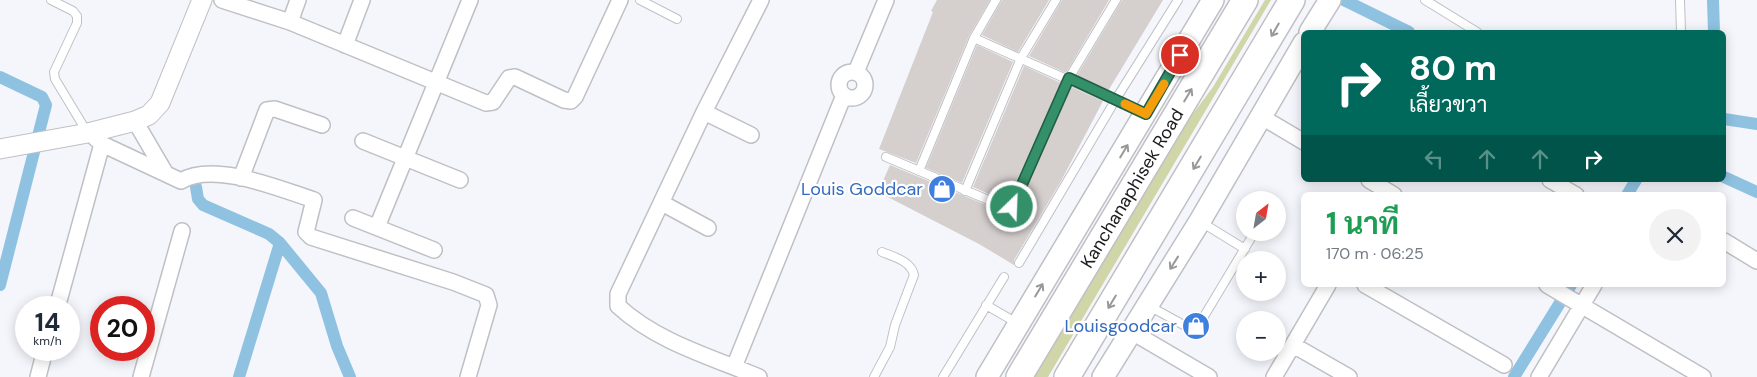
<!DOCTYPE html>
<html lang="th">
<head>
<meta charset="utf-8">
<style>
	body { margin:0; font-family:"DM Sans",Sarabun,sans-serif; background:#f2f2f3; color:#1f2937; height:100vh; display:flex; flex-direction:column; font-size:19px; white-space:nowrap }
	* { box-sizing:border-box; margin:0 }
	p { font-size:16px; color:#747a83 }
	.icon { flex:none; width:28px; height:28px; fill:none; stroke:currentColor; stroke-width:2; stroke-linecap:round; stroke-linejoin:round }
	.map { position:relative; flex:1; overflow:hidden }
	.panel { position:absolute; left:1301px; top:192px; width:425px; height:95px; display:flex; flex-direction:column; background:#fff; border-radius:8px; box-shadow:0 2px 12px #0003 }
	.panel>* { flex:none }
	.banner { position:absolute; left:1301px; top:30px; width:425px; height:152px; border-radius:8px; box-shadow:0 2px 12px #0003; background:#00695c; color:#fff; overflow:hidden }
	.needle { width:32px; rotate:31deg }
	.fabs { position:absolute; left:1236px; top:191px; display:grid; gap:10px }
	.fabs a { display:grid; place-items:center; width:50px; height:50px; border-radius:50%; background:#fff; box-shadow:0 2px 12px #0003; font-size:25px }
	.speed { position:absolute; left:15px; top:296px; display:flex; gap:10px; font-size:25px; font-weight:700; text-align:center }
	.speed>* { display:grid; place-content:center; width:65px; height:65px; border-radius:50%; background:#fff; box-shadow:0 2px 12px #0003; line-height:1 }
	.speed small { font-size:12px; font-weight:400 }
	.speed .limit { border:8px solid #d22; background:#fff; color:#111 }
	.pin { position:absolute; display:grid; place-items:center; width:42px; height:42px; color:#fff; margin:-21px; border:2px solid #fff; border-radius:50%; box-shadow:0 1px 5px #0007 }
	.me { position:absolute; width:55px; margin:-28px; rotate:24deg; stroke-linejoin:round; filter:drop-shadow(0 0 4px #0008) }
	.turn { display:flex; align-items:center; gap:18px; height:105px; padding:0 25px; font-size:22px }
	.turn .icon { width:65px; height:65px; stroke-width:2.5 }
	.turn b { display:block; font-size:35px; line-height:42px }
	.lanes { display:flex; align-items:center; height:48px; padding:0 25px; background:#0003; justify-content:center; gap:25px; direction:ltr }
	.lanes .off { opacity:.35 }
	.round { display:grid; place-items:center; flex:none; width:52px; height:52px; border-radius:26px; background:#f2f2f3 }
	.summary { display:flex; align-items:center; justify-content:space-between; height:85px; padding:0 25px }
	h1 { font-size:30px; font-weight:700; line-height:38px; color:#1e9e55 }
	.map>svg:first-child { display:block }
</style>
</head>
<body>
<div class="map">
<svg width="1757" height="377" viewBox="0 0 1757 377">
	<rect width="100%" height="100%" fill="#f5f6fb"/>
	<path fill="#d0d6a7" d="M 1265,0 L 1271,0 L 1048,377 L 1033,377 L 1192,115 L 1213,87 Z"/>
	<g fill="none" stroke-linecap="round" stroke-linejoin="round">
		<path stroke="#8fc2e1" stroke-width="12" d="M 1344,0 L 1409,32
			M 1713,0 L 1714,32
			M 0,77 L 42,97 L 46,105 L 0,285
			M 1724,119 L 1757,124
			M 1724,177 L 1757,192
			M 196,187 L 198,199 L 203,205 L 269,234 L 280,243 L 239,377
			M 1627,195 L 1636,180
			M 280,243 L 321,293 L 337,346 L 350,377
			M 1514,377 L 1571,285"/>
	</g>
	<path fill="#d5cfce" d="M 937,0 L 990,0 L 969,36 L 916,163 L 879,149 L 933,12 L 931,11 Z
		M 1002,0 L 1049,0 L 1018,52 L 982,35 Z
		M 1062,0 L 1109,0 L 1066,73 L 1029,56 Z
		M 1122,0 L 1163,0 L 1108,91 L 1076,77 Z
		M 977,45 L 1013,62 L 962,183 L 926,168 Z
		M 1024,66 L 1061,83 L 1007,202 L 973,187 Z
		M 1071,87 L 1103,101 L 1061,181 L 1014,260 L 1014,265 L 979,244 L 878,192 L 890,165 L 1008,214 L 1013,214 Z"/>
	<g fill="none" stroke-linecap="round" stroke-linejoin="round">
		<g stroke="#bfc0c5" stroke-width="10">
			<path id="service" d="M 51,0 L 73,11 L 77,16 L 77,23 L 54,72 L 55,79 L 87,132
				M 640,0 L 677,19
				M 1425,0 L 1477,32
				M 1680,0 L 1681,32
				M 974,38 L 1143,113
				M 886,157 L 1010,209 L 1069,78 L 1116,0
				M 919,171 L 974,38 L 996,0
				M 965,191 L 1021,58 L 1056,0
				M 1201,222 L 1245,249
				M 1019,263 L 1116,99 L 1178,0
				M 986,305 L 1017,323
				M 1149,306 L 1191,329 L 1197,328 L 1254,233
				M 874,377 L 890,347 L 895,325 L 914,275 C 911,261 894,257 882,252
				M 943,377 L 1004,277"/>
		</g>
		<g stroke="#bfc0c5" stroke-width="18">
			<path id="minor" d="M 222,0 L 290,22 L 486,103 L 493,102 L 509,78 L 515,77 L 564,100 L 571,101 L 575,97 L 620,0
				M 290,22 L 298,0
				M 345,45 L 362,0
				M839 85a13 13 0 1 1 26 0a13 13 0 1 1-26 0Z
				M 856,72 L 886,0
				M 704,112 L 751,135
				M 1260,116 L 1304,142
				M 135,121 L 166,174
				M 363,141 L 460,180
				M 102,144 L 181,181 C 214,161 280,189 314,200 L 306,232 L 311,237 L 453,282 L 486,295 L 489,305 L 468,377
				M 241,178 L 267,110 L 275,109 L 322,125
				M 1369,180 L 1394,195
				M 1550,180 L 1576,195
				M 662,203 L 708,228
				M 353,218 L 434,250
				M 377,227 L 470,0
				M 1724,241 L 1757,261
				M 1365,285 L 1504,365
				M 1547,285 L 1703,377
				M 57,308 L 102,144 L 95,138
				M 1132,332 L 1209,377
				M 1293,345 L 1349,377
				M 734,367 L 844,95
				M 38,377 L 45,350
				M 141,377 L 182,231
				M 759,377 C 711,357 657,342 618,306 L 618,294 L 704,112 L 761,0
				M 1274,377 L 1328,285
				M 1539,377 L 1594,285"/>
		</g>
		<g stroke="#bfc0c5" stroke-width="21">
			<path id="tertiary" d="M 0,149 L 88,133 L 135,121 L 149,115 L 160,103 L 202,0"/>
		</g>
		<g stroke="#bfc0c5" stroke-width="24">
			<path id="secondary" d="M 1310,32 L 1330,0
				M 987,377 L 1213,0
				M 1103,377 L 1200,221 L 1304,43"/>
		</g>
		<g stroke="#bfc0c5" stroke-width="28">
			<g id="trunk">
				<path id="s1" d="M 1019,377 L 1245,0"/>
				<path d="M 1067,377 L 1292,0"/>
			</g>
		</g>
		<use href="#service" stroke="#fff" stroke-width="8"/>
		<use href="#minor" stroke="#fff" stroke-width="15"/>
		<use href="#tertiary" stroke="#fff" stroke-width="19"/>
		<use href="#secondary" stroke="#fff" stroke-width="21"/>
		<use href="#trunk" stroke="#fff" stroke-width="25"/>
	</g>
	<defs><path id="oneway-shaft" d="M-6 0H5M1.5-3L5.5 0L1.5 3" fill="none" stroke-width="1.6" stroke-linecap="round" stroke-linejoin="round" transform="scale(1.25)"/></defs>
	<g stroke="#989899">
		<use href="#oneway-shaft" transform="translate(1275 30) rotate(120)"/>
		<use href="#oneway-shaft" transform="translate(1188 95) rotate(-59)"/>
		<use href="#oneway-shaft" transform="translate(1124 151) rotate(-59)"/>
		<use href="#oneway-shaft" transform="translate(1197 163) rotate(121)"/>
		<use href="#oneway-shaft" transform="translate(1174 263) rotate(122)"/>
		<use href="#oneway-shaft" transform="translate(1039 290) rotate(-59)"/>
		<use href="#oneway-shaft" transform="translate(1112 302) rotate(121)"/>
	</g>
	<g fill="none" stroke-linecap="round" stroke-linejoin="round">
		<g stroke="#215e44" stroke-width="12">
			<path id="route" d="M 1012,207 L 1069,78 L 1146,114 L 1180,55"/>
		</g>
		<use href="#route" stroke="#339068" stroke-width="9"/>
		<path stroke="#f59e0b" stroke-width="9" d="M 1125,104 L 1146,114 L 1164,84"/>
	</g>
	<defs>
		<g id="shop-disc" transform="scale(1.4375)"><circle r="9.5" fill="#3f7fe0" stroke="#fff"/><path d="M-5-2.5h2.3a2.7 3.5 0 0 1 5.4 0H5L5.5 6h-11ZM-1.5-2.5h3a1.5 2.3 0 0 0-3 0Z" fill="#fff"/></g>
	</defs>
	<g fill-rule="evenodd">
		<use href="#shop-disc" x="942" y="189"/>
		<use href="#shop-disc" x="1196" y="326"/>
	</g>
	<g text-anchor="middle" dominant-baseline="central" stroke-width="4.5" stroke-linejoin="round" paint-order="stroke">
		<g font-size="18" fill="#366cbe" stroke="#fff" text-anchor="end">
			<text x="923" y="189">Louis Goddcar</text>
			<text x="1177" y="326">Louisgoodcar</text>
		</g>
		<g font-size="18" fill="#1b1b1d" stroke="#fff">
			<text stroke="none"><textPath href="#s1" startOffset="220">Kanchanaphisek Road</textPath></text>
		</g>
	</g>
</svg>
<div class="fabs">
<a><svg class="needle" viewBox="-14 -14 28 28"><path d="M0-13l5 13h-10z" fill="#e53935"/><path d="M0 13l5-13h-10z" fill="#747a83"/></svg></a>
<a>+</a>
<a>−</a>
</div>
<div class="speed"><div>14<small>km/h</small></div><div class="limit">20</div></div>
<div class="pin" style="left:1180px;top:55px;background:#d93025"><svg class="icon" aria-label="arrive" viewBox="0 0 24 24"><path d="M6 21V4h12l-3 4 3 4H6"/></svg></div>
<svg class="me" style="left:1012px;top:207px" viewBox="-20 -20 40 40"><circle r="17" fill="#339068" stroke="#fff" stroke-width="3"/><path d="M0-11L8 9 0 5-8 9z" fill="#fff"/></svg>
<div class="banner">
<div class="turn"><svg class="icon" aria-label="right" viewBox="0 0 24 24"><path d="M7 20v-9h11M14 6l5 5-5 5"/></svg><div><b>80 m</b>เลี้ยวขวา</div></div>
<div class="lanes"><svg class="icon off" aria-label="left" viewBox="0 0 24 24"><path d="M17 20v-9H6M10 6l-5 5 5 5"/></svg><svg class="icon off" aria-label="ahead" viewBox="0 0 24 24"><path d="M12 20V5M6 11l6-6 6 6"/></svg><svg class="icon off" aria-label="ahead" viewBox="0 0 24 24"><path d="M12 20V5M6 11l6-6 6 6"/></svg><svg class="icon" aria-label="right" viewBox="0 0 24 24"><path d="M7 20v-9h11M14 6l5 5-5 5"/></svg></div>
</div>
<section class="panel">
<div class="summary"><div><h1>1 นาที</h1><p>170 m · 06:25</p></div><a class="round"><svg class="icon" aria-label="close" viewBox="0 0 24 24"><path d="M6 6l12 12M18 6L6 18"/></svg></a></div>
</section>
</div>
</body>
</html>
